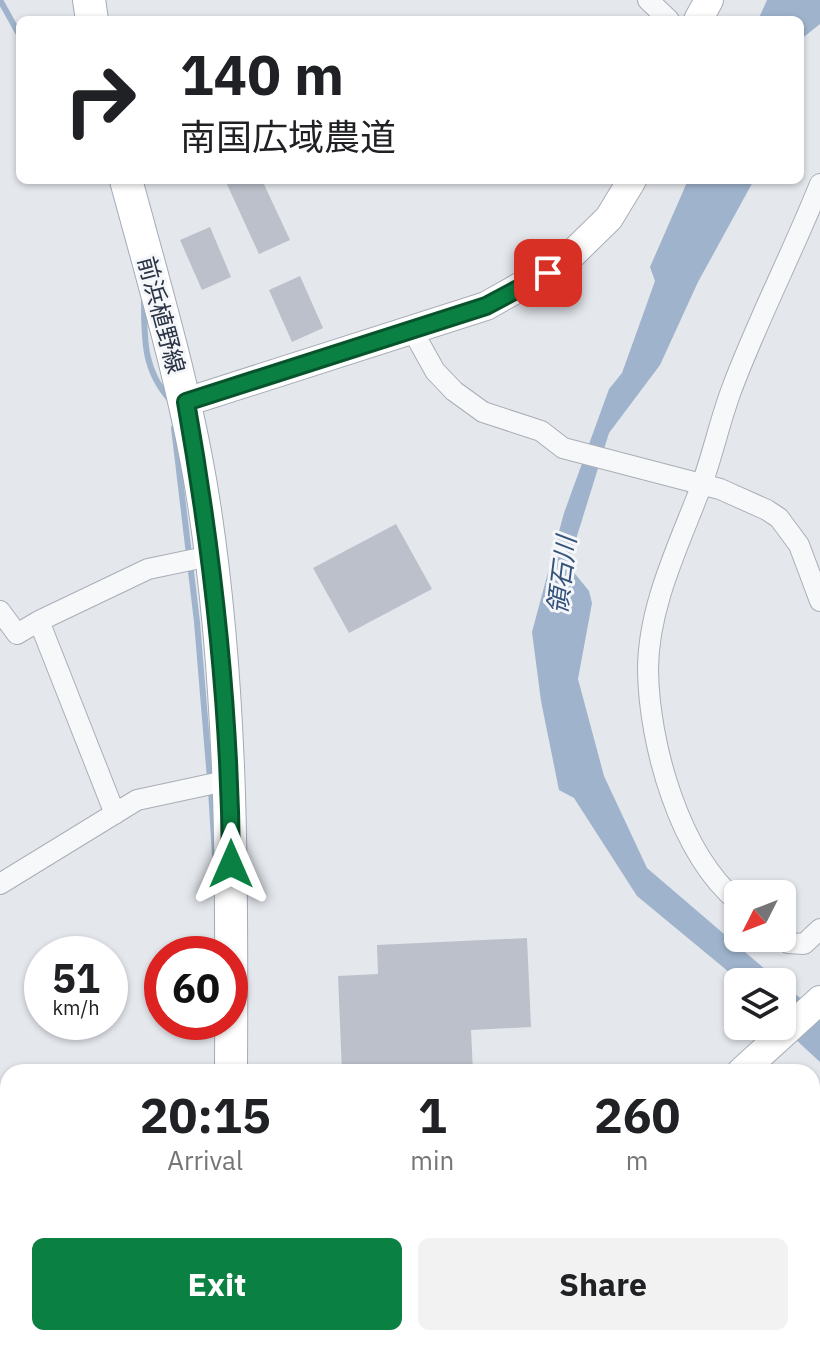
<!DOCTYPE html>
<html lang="en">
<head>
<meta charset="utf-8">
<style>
	body { margin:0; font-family:"IBM Plex Sans","Noto Sans JP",sans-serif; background:#f2f2f2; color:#202124; height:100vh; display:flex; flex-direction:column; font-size:30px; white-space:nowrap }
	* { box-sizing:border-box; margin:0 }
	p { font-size:26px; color:#757577 }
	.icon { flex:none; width:44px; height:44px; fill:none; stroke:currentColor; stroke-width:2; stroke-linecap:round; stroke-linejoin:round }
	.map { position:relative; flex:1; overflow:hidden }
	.sheet { position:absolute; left:0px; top:1064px; width:820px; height:282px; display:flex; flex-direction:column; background:#fff; border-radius:24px 24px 0 0; box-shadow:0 2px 6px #0004 }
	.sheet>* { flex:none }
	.banner { position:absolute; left:16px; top:16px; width:788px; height:168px; border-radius:12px; box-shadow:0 2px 6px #0004; background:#fff; color:#202124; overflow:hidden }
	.needle { width:52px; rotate:228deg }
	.controls { position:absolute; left:724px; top:880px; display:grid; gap:16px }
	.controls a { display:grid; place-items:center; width:72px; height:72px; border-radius:12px; background:#fff; box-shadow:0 2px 6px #0004; font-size:40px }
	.speed { position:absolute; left:24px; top:936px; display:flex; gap:16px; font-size:40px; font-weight:700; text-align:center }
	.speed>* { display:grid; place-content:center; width:104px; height:104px; border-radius:50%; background:#fff; box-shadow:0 2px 6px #0004; line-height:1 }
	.speed small { font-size:20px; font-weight:400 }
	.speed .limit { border:12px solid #d22; background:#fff; color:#111 }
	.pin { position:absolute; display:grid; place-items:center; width:68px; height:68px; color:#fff; margin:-34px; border-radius:16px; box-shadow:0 4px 12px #0006 }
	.me { position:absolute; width:88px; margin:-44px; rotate:0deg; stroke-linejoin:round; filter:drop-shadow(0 0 6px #0008) }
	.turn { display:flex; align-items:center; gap:28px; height:168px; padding:0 32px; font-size:36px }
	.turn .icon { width:104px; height:104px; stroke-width:2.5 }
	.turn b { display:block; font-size:56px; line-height:68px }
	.eta { display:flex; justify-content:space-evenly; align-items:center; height:136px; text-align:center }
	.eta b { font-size:48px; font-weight:700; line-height:56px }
	.primary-button { display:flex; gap:16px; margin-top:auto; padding:16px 32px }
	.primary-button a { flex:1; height:92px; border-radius:12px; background:#0b8043; color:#fff; font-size:32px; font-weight:700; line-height:92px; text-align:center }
	.primary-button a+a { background:#f2f2f2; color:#202124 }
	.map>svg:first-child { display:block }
</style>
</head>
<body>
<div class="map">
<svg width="820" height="1345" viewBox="0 0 820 1345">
	<rect width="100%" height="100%" fill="#e4e7ec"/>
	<path fill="#9fb4cc" d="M 767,0 L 820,0 L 820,24 L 800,40 L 800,20 L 758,20 Z
		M 688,180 L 754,180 L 698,282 L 660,365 L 609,433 L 568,565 L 589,591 L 592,603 L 578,679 L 604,776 L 647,868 L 780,982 L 741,982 L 637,896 L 574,798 L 559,790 L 541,701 L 532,632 L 564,513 L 609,389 L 622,373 L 655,281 L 650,267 Z
		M 782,984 L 820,1013 L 820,1062 L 781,1026 Z"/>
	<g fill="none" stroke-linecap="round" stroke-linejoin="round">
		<path stroke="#9fb4cc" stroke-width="6" d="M 0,0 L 20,36
			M 144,301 C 144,342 144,371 171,401
			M 174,428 L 197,622 L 210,779
			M 211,790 L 215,855
			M 215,1338 L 215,1345"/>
	</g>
	<path fill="#bbc0ca" d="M 225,180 L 262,180 L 290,240 L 259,254 Z
		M 210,227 L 231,277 L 202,290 L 180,240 Z
		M 300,276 L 323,328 L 292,342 L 269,290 Z
		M 396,524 L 432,589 L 349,633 L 313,568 Z
		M 527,938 L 531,1027 L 471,1030 L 473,1072 L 342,1072 L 338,976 L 378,974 L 377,945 Z"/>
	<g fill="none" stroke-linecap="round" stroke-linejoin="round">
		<g stroke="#a9aeb7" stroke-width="22">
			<path id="street" d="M 648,0 L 669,20
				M 411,328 L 435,371 L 454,391 L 483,412 L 541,431 L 563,448 L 720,489 L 767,510 L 779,518 L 799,545 L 820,601
				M 0,611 L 17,634 L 39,621
				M 115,814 L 39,621 L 148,569 L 210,556
				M 0,884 L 137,800 L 230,780
				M 738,902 C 679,853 649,744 648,670 C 648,605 680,543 702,484 C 713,453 720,421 731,391 C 757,321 792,254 820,184
				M 782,938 L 788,943 L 804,944 L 820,929"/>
		</g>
		<g stroke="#a9aeb7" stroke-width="30">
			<path id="secondary" d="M 698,20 L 709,0
				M 186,402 L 486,306 L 564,262 L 609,218 L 632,180
				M 741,1072 L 820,1000
				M 606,1338 L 612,1345
				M 404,1345 L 418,1338"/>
		</g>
		<g stroke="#a3abb8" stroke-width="34">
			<path id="primary" d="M 89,0 L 92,20
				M 126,180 C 155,287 187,394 204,504 C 233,692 232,882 231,1072
				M 237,1338 L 238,1345"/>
		</g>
		<use href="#street" stroke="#f7f8fa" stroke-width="20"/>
		<use href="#secondary" stroke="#fff" stroke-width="28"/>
		<use href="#primary" stroke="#fff" stroke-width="32"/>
	</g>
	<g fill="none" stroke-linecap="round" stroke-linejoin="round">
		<g stroke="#07532c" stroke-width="20">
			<path id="route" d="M 231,864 C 230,709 213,555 186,402 L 486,306 L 548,273"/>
		</g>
		<use href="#route" stroke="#0b8043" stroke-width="14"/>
	</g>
	<g text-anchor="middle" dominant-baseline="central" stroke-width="6" stroke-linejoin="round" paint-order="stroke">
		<g font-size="24" fill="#2b3445" stroke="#f4f6f9">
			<text transform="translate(162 315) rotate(75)">前浜植野線</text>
		</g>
		<g font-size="26" font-style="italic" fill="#34527a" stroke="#f4f6f9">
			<text transform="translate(561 575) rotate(-83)">領石川</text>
		</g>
	</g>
</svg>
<div class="controls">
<a><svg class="needle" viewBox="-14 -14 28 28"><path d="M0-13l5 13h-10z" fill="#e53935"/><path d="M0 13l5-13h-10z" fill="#757577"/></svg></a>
<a><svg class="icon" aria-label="layers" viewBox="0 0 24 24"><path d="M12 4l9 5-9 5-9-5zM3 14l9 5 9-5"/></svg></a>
</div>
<div class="speed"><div>51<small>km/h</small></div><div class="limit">60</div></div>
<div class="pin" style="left:548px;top:273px;background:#d93025"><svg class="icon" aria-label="arrive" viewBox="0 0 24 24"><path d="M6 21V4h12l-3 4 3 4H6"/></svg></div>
<svg class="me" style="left:231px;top:864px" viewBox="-20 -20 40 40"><path d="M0-17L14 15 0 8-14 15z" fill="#0b8043" stroke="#fff" stroke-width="4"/></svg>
<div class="banner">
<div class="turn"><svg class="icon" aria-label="right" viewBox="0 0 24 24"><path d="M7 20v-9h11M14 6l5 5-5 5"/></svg><div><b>140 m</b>南国広域農道</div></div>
</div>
<section class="sheet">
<div class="eta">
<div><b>20:15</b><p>Arrival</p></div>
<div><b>1</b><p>min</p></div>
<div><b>260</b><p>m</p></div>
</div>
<div class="primary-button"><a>Exit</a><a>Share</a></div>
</section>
</div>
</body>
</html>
